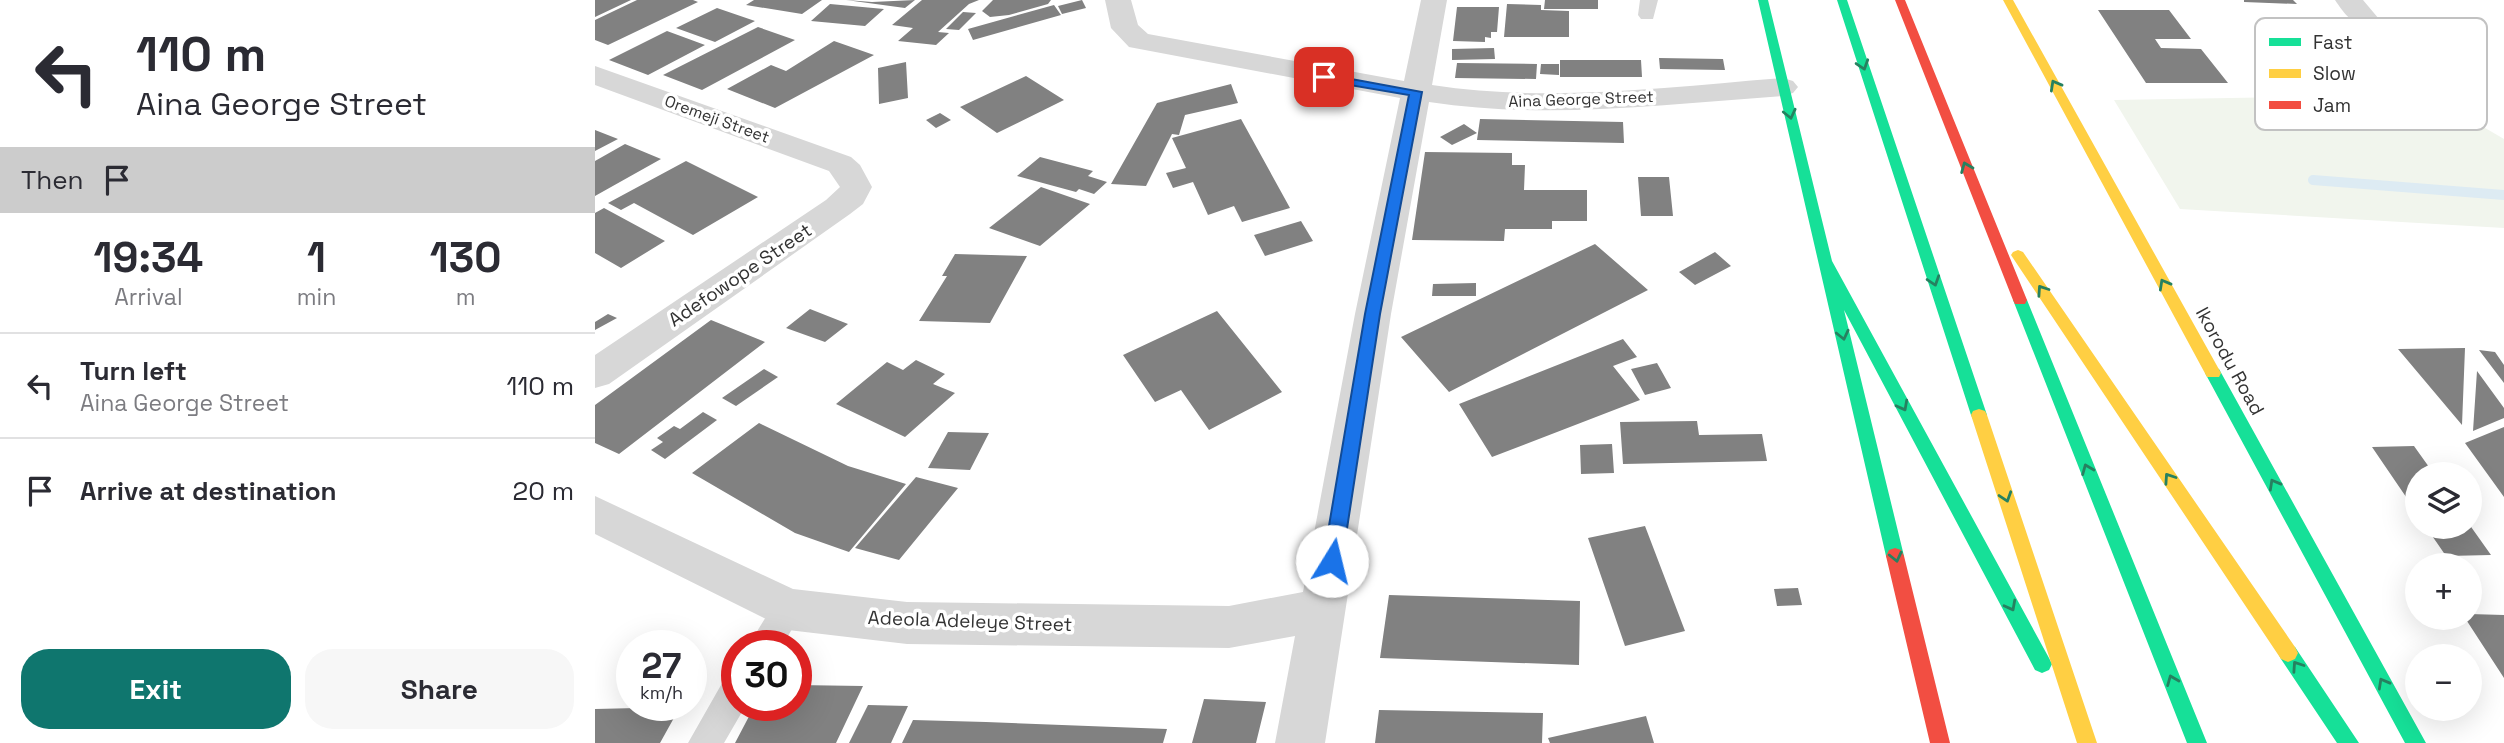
<!DOCTYPE html>
<html lang="en">
<head>
<meta charset="utf-8">
<style>
	body { margin:0; font-family:"Space Grotesk",sans-serif; background:#f7f7f7; color:#2b2b33; height:100vh; display:flex; flex-direction:column; font-size:26px; white-space:nowrap }
	* { box-sizing:border-box; margin:0 }
	p { font-size:23px; color:#7c7c81 }
	.icon { flex:none; width:38px; height:38px; fill:none; stroke:currentColor; stroke-width:2; stroke-linecap:round; stroke-linejoin:round }
	.map { position:relative; flex:1; overflow:hidden }
	.sheet { display:flex; flex-direction:column; background:#fff; width:595px }
	.sheet>* { flex:none }
	.guide { background:#fff; color:#2b2b33; overflow:hidden }
	.controls { position:absolute; left:1810px; top:462px; display:grid; gap:14px }
	.controls a { display:grid; place-items:center; width:77px; height:77px; border-radius:50%; background:#fff; box-shadow:0 7px 28px #0002; font-size:35px }
	.speed { position:absolute; left:21px; top:630px; display:flex; gap:14px; font-size:35px; font-weight:700; text-align:center }
	.speed>* { display:grid; place-content:center; width:91px; height:91px; border-radius:50%; background:#fff; box-shadow:0 7px 28px #0002; line-height:1 }
	.speed small { font-size:18px; font-weight:400 }
	.speed .limit { border:10px solid #d22; background:#fff; color:#111 }
	.pin { position:absolute; display:grid; place-items:center; width:60px; height:60px; color:#fff; margin:-30px; border-radius:14px; box-shadow:0 4px 10px #0006 }
	.me { position:absolute; width:77px; margin:-38px; rotate:9deg; stroke-linejoin:round; filter:drop-shadow(0 0 5px #0008) }
	.turn { display:flex; align-items:center; gap:24px; height:147px; padding:0 21px; font-size:32px }
	.turn .icon { width:91px; height:91px; stroke-width:2.5 }
	.turn b { display:block; font-size:49px; line-height:60px }
	.then { display:flex; align-items:center; height:66px; padding:0 21px; background:#0003; gap:14px; font-size:26px }
	.eta { display:flex; justify-content:space-evenly; align-items:center; height:119px; text-align:center }
	.eta b { font-size:42px; font-weight:800; line-height:49px }
	.primary-button { display:flex; gap:14px; margin-top:auto; padding:14px 21px }
	.primary-button a { flex:1; height:80px; border-radius:28px; background:#0f766e; color:#fff; font-size:28px; font-weight:800; line-height:80px; text-align:center }
	.primary-button a+a { background:#f7f7f7; color:#2b2b33 }
	ul { padding:0; list-style:none }
	li { display:flex; align-items:center; gap:21px; height:105px; padding:0 21px; border-top:2px solid #e1e1e2 }
	li div { flex:1 }
	li b { display:block; font-size:26px }
	li em { font-style:normal }
	main { display:flex; flex:1; min-height:0 }
	.map>svg:first-child { display:block }
</style>
</head>
<body>
<main>
<section class="sheet">
<div class="guide">
<div class="turn"><svg class="icon" aria-label="left" viewBox="0 0 24 24"><path d="M17 20v-9H6M10 6l-5 5 5 5"/></svg><div><b>110 m</b>Aina George Street</div></div>
<div class="then">Then<svg class="icon" aria-label="arrive" viewBox="0 0 24 24"><path d="M6 21V4h12l-3 4 3 4H6"/></svg></div>
</div>
<div class="eta">
<div><b>19:34</b><p>Arrival</p></div>
<div><b>1</b><p>min</p></div>
<div><b>130</b><p>m</p></div>
</div>
<ul>
<li><svg class="icon" aria-label="left" viewBox="0 0 24 24"><path d="M17 20v-9H6M10 6l-5 5 5 5"/></svg><div><b>Turn left</b><p>Aina George Street</p></div><em>110 m</em></li>
<li><svg class="icon" aria-label="arrive" viewBox="0 0 24 24"><path d="M6 21V4h12l-3 4 3 4H6"/></svg><div><b>Arrive at destination</b></div><em>20 m</em></li>
</ul>
<div class="primary-button"><a>Exit</a><a>Share</a></div>
</section>
<div class="map">
<svg width="1909" height="743" viewBox="0 0 1909 743">
	<rect width="100%" height="100%" fill="#fff"/>
	<path fill="#f1f5ed" d="M 1700,97 L 1854,107 L 1909,139 L 1909,228 L 1585,209 L 1519,100 Z"/>
	<g fill="none" stroke-linecap="round" stroke-linejoin="round">
		<path stroke="#ddebf3" stroke-width="10" d="M 1718,180 L 1909,195"/>
	</g>
	<path fill="#818181" d="M 0,0 L 36,0 L 0,17 Z
		M 42,0 L 98,0 L 103,2 L 13,45 L 0,40 L 0,20 Z
		M 159,0 L 227,0 L 207,14 L 151,5 Z
		M 251,0 L 277,2 L 320,0 L 310,8 Z
		M 327,0 L 384,0 L 374,4 L 343,32 L 354,33 L 341,45 L 303,41 L 318,28 L 297,25 Z
		M 398,0 L 456,0 L 453,4 L 414,15 L 395,17 L 387,11 Z
		M 487,0 L 491,8 L 467,14 L 463,6 Z
		M 950,0 L 1003,0 L 1003,9 L 949,9 Z
		M 1649,0 L 1698,0 L 1702,4 L 1649,2 Z
		M 235,4 L 289,9 L 270,26 L 216,21 Z
		M 912,4 L 946,5 L 946,10 L 974,11 L 974,37 L 909,37 Z
		M 459,5 L 466,15 L 378,40 L 373,29 Z
		M 862,7 L 904,7 L 902,32 L 896,32 L 896,38 L 890,37 L 890,42 L 858,41 Z
		M 122,8 L 160,21 L 120,42 L 81,28 Z
		M 1503,10 L 1574,10 L 1596,39 L 1560,39 L 1566,48 L 1606,49 L 1633,83 L 1551,83 Z
		M 368,12 L 381,13 L 364,30 L 351,29 Z
		M 163,27 L 200,40 L 107,90 L 68,75 Z
		M 72,31 L 110,45 L 53,75 L 14,60 Z
		M 239,41 L 279,55 L 180,108 L 132,89 L 176,65 L 191,71 Z
		M 899,48 L 900,59 L 857,60 L 857,49 Z
		M 1064,58 L 1128,59 L 1130,70 L 1065,69 Z
		M 965,60 L 1046,60 L 1047,77 L 965,77 Z
		M 311,62 L 313,98 L 284,104 L 283,68 Z
		M 862,63 L 942,64 L 941,79 L 860,78 Z
		M 946,64 L 964,64 L 964,75 L 945,74 Z
		M 431,76 L 469,100 L 402,133 L 365,107 Z
		M 636,84 L 643,103 L 590,115 L 584,135 L 577,134 L 551,186 L 516,184 L 562,103 Z
		M 345,113 L 356,120 L 341,128 L 331,120 Z
		M 646,119 L 695,208 L 647,222 L 639,206 L 613,215 L 598,182 L 578,188 L 571,173 L 591,168 L 577,138 Z
		M 885,119 L 1028,122 L 1029,143 L 882,140 Z
		M 869,124 L 882,133 L 857,145 L 845,137 Z
		M 0,130 L 23,139 L 0,151 Z
		M 30,144 L 66,159 L 0,196 L 0,161 Z
		M 830,152 L 917,153 L 917,165 L 930,165 L 929,190 L 992,190 L 992,221 L 957,221 L 957,229 L 910,229 L 909,241 L 817,240 Z
		M 445,157 L 498,171 L 493,176 L 512,182 L 499,194 L 484,189 L 481,192 L 422,176 Z
		M 91,161 L 163,197 L 98,235 L 39,203 L 26,210 L 13,203 Z
		M 1043,177 L 1074,177 L 1078,216 L 1046,216 Z
		M 446,187 L 495,204 L 445,246 L 394,228 Z
		M 9,208 L 70,241 L 26,268 L 0,253 L 0,213 Z
		M 706,221 L 718,241 L 670,256 L 659,235 Z
		M 1000,244 L 1053,290 L 854,392 L 806,337 Z
		M 1120,252 L 1136,266 L 1100,285 L 1084,272 Z
		M 360,254 L 432,256 L 395,323 L 324,321 L 352,276 L 347,276 Z
		M 881,283 L 881,296 L 837,296 L 838,284 Z
		M 215,309 L 253,324 L 230,342 L 191,328 Z
		M 622,311 L 687,392 L 614,430 L 586,390 L 560,402 L 528,355 Z
		M 13,314 L 22,318 L 0,330 L 0,322 Z
		M 116,320 L 170,342 L 24,454 L 0,443 L 0,405 Z
		M 1028,339 L 1042,357 L 1018,366 L 1045,400 L 897,457 L 864,404 Z
		M 1870,348 L 1867,425 L 1803,349 Z
		M 1884,350 L 1900,352 L 1909,365 L 1909,383 Z
		M 321,360 L 350,374 L 338,384 L 360,393 L 310,437 L 241,404 L 292,362 L 308,370 Z
		M 1062,363 L 1076,388 L 1050,395 L 1036,369 Z
		M 169,369 L 183,377 L 141,406 L 127,398 Z
		M 1882,371 L 1909,408 L 1909,418 L 1878,431 Z
		M 108,412 L 122,420 L 70,459 L 56,450 L 68,442 L 62,438 L 79,426 L 85,429 Z
		M 1102,421 L 1104,435 L 1167,434 L 1172,461 L 1028,464 L 1025,422 Z
		M 164,423 L 253,466 L 311,484 L 254,552 L 200,533 L 97,473 Z
		M 1909,427 L 1909,497 L 1870,443 Z
		M 353,432 L 394,433 L 375,470 L 333,468 Z
		M 1017,444 L 1019,473 L 986,474 L 985,445 Z
		M 1819,446 L 1839,474 L 1822,474 L 1822,513 L 1777,447 Z
		M 321,477 L 363,488 L 304,560 L 260,548 Z
		M 1874,524 L 1896,555 L 1851,556 L 1831,527 L 1874,527 Z
		M 1050,526 L 1090,631 L 1030,646 L 993,538 Z
		M 1203,588 L 1207,605 L 1182,606 L 1179,589 Z
		M 794,595 L 985,601 L 984,665 L 785,658 Z
		M 1874,614 L 1909,615 L 1909,678 L 1870,618 L 1874,618 Z
		M 201,685 L 268,686 L 241,743 L 140,743 L 160,705 L 201,705 Z
		M 609,699 L 671,702 L 661,743 L 597,743 Z
		M 273,705 L 313,706 L 296,743 L 254,743 Z
		M 85,707 L 65,743 L 0,743 L 0,709 Z
		M 784,710 L 948,713 L 947,743 L 780,743 Z
		M 1051,716 L 1059,743 L 955,743 L 953,738 Z
		M 318,720 L 391,722 L 572,729 L 568,743 L 307,743 Z"/>
	<g fill="none" stroke-linecap="round" stroke-linejoin="round">
		<path fill="#d7d7d7" fill-rule="evenodd" d="M 1045,0 L 1063,0 L 1058,19 L 1046,19 L 1043,15 Z
			M 193,595 L 204,599 L 209,609 L 187,646 L 153,646 L 182,599 Z
			M 142,673 L 142,705 L 151,705 L 129,743 L 93,743 L 130,678 Z"/>
		<path fill="#d7d7d7" fill-rule="evenodd" d="M 510,0 L 536,0 L 543,25 L 553,34 L 809,81 L 826,0 L 852,0 L 837,85 C 954,103 1071,87 1188,78 L 1198,81 L 1203,87 L 1198,93 L 1188,96 C 1070,104 952,120 834,102 L 796,314 L 730,743 L 680,743 L 700,636 L 634,648 L 312,644 L 193,630 L 0,534 L 0,496 L 198,589 L 312,602 L 634,606 L 708,592 L 760,314 L 805,98 L 534,47 L 516,28 Z
			M 1740,0 L 1768,0 L 1784,19 L 1781,25 C 1761,30 1750,15 1740,0 Z
			M 0,66 L 256,157 L 265,165 L 277,187 L 268,204 L 255,214 L 14,384 L 0,388 L 0,355 L 231,200 L 245,187 L 234,171 L 0,85 Z"/>
		<path fill="#16e098" fill-rule="evenodd" d="M 1163,0 L 1173,0 L 1237,261 L 1454,658 L 1457,664 L 1454,670 L 1447,673 L 1440,670 L 1249,310 L 1309,556 L 1306,562 L 1300,564 L 1294,562 L 1291,556 Z
			M 1242,0 L 1252,0 L 1392,415 L 1390,419 L 1378,419 L 1376,415 Z
			M 1425,295 L 1432,300 L 1612,743 L 1592,743 L 1418,300 Z
			M 1618,367 L 1624,369 L 1831,743 L 1810,743 L 1610,373 Z
			M 1693,644 L 1700,647 L 1764,743 L 1742,743 L 1686,659 L 1683,653 L 1686,647 Z"/>
		<path fill="#ffcf43" fill-rule="evenodd" d="M 1408,0 L 1418,0 L 1626,373 L 1624,377 L 1612,377 Z
			M 1423,250 L 1428,252 L 1700,647 L 1703,653 L 1700,659 L 1693,662 L 1686,659 L 1418,258 L 1416,255 L 1418,252 Z
			M 1384,409 L 1390,411 L 1392,415 L 1502,743 L 1482,743 L 1376,415 L 1378,411 Z"/>
		<path fill="#f24e42" fill-rule="evenodd" d="M 1300,0 L 1310,0 L 1432,300 L 1430,304 L 1420,304 L 1418,300 Z
			M 1300,548 L 1306,550 L 1309,556 L 1355,743 L 1335,743 L 1291,556 L 1294,550 Z"/>
	</g>
	<defs><path id="oneway-chevron" d="M-2-3.5L2.5 0L-2 3.5" fill="none" stroke-width="1.6" stroke-linecap="round" stroke-linejoin="round" transform="scale(1.75)"/></defs>
	<g stroke="#268160">
		<use href="#oneway-chevron" transform="translate(1268 65) rotate(72)"/>
		<use href="#oneway-chevron" transform="translate(1460 85) rotate(-119)"/>
		<use href="#oneway-chevron" transform="translate(1195 114) rotate(77)"/>
		<use href="#oneway-chevron" transform="translate(1371 167) rotate(-112)"/>
		<use href="#oneway-chevron" transform="translate(1339 281) rotate(72)"/>
		<use href="#oneway-chevron" transform="translate(1569 284) rotate(-119)"/>
		<use href="#oneway-chevron" transform="translate(1447 290) rotate(-124)"/>
		<use href="#oneway-chevron" transform="translate(1248 335) rotate(77)"/>
		<use href="#oneway-chevron" transform="translate(1308 406) rotate(62)"/>
		<use href="#oneway-chevron" transform="translate(1492 469) rotate(-112)"/>
		<use href="#oneway-chevron" transform="translate(1574 478) rotate(-124)"/>
		<use href="#oneway-chevron" transform="translate(1679 484) rotate(-119)"/>
		<use href="#oneway-chevron" transform="translate(1411 497) rotate(72)"/>
		<use href="#oneway-chevron" transform="translate(1301 557) rotate(77)"/>
		<use href="#oneway-chevron" transform="translate(1416 606) rotate(62)"/>
		<use href="#oneway-chevron" transform="translate(1702 666) rotate(-124)"/>
		<use href="#oneway-chevron" transform="translate(1577 680) rotate(-112)"/>
		<use href="#oneway-chevron" transform="translate(1788 683) rotate(-119)"/>
	</g>
	<path fill="#1a73e8" stroke="#114b97" stroke-width="2" d="M 729,74 L 827,92 L 785,314 L 747,561 L 744,567 L 731,567 L 728,561 L 770,314 L 814,95 L 725,80 L 725,75 Z"/>
	<g text-anchor="middle" dominant-baseline="central" stroke-width="7" stroke-linejoin="round" paint-order="stroke">
		<g font-size="16" fill="#333" stroke="#fff">
			<text transform="translate(986 99) rotate(-2)">Aina George Street</text>
			<text transform="translate(122 119) rotate(20)">Oremeji Street</text>
		</g>
		<g font-size="19" fill="#333" stroke="#fff">
			<text transform="translate(145 275) rotate(-34)">Adefowope Street</text>
			<text transform="translate(1635 361) rotate(61)">Ikorodu Road</text>
			<text transform="translate(375 621) rotate(2)">Adeola Adeleye Street</text>
		</g>
	</g>
	<rect x="1660" y="18" width="232" height="112" rx="10" fill="#fff" stroke="#c2c2c2" stroke-width="2"/>
	<rect x="1674" y="38" width="32" height="8" fill="#16e098"/>
	<rect x="1674" y="69" width="32" height="9" fill="#ffcf43"/>
	<rect x="1674" y="101" width="32" height="8" fill="#f24e42"/>
	<g font-size="19" fill="#333">
		<text x="1718" y="49">Fast</text>
		<text x="1718" y="80">Slow</text>
		<text x="1718" y="112">Jam</text>
	</g>
</svg>
<div class="controls">
<a><svg class="icon" aria-label="layers" viewBox="0 0 24 24"><path d="M12 4l9 5-9 5-9-5zM3 14l9 5 9-5"/></svg></a>
<a>+</a>
<a>−</a>
</div>
<div class="speed"><div>27<small>km/h</small></div><div class="limit">30</div></div>
<div class="pin" style="left:729px;top:77px;background:#d93025"><svg class="icon" aria-label="arrive" viewBox="0 0 24 24"><path d="M6 21V4h12l-3 4 3 4H6"/></svg></div>
<svg class="me" style="left:737px;top:561px" viewBox="-20 -20 40 40"><circle r="19" fill="#fff"/><path d="M0-13L10 11 0 6-10 11z" fill="#1a73e8"/></svg>
</div>
</main>
</body>
</html>
